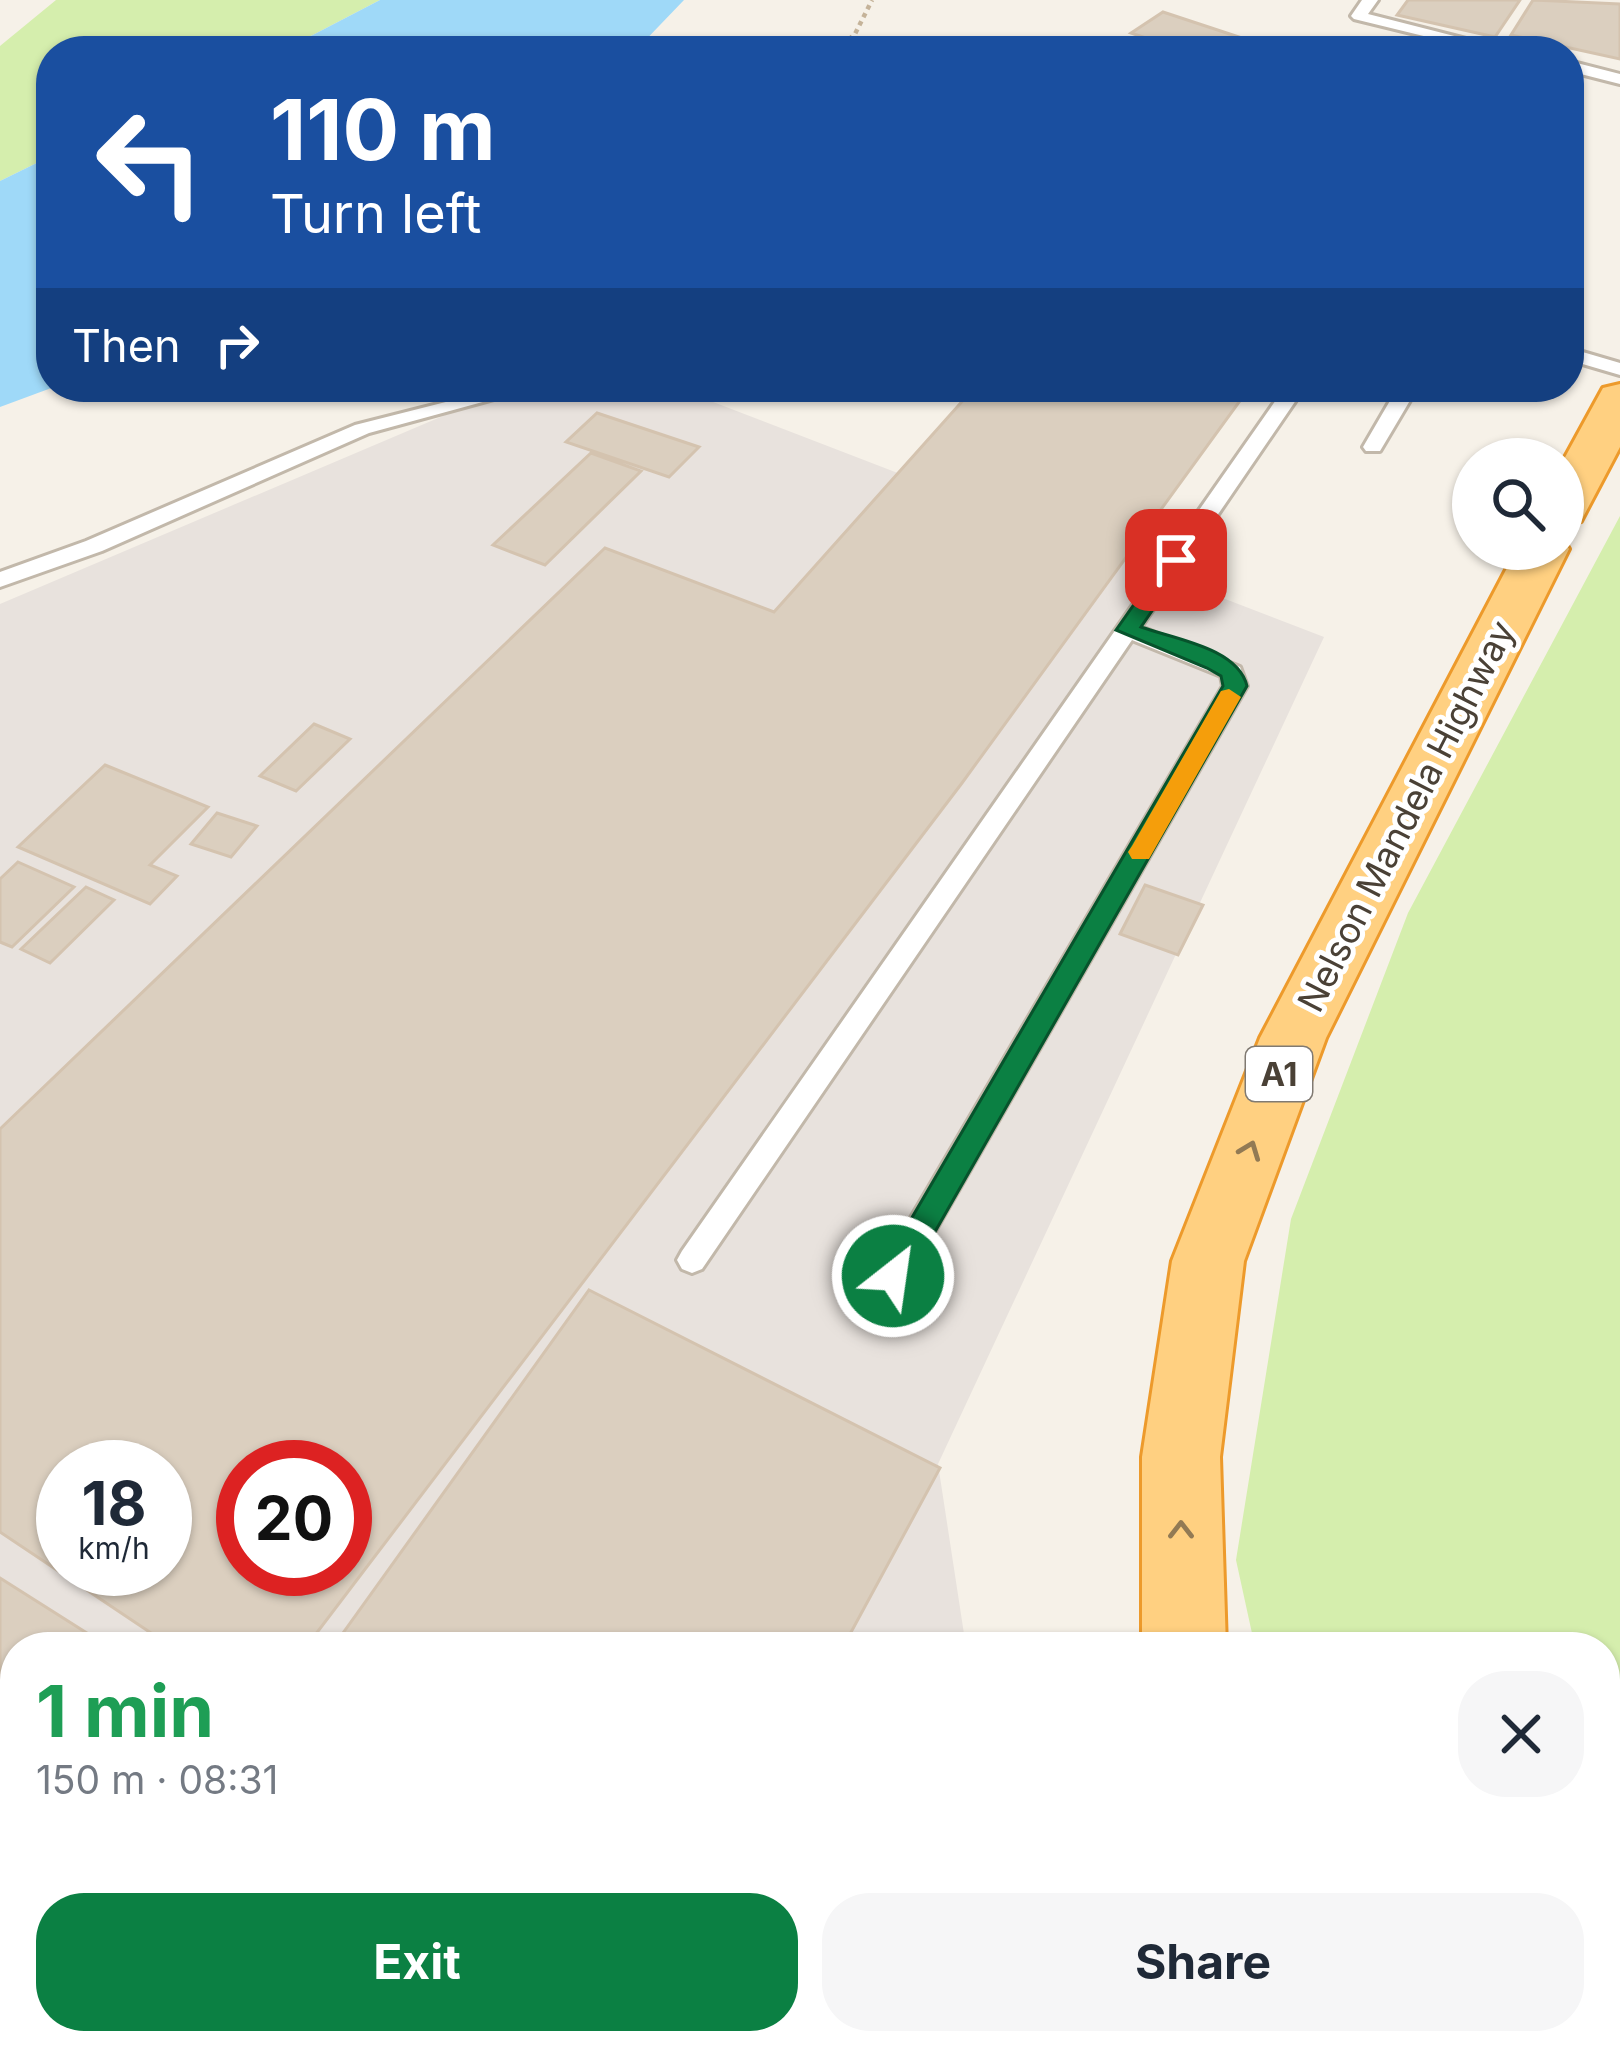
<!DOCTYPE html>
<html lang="en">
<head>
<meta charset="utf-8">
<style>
	body { margin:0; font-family:Inter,sans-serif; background:#f6f6f7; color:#1f2937; height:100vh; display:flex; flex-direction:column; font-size:45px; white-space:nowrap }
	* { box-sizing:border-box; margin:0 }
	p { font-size:39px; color:#747a83 }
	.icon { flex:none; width:66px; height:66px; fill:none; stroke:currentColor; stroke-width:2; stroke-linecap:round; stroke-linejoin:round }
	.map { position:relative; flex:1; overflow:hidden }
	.drawer { position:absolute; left:0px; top:1632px; width:1620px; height:423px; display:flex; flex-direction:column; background:#fff; border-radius:48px 48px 0 0; box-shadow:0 3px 9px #0004 }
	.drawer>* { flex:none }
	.guide { position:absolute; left:36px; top:36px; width:1548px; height:366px; border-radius:48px; box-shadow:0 3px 9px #0004; background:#1a4fa0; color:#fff; overflow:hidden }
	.fabs { position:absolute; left:1452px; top:438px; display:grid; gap:24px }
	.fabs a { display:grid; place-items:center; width:132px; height:132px; border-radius:50%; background:#fff; box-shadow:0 3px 9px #0004; font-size:60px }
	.speed { position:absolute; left:36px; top:1440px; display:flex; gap:24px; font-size:60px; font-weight:700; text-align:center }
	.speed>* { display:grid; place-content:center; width:156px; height:156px; border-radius:50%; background:#fff; box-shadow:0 3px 9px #0004; line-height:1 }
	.speed small { font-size:30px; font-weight:400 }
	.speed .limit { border:18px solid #d22; background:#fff; color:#111 }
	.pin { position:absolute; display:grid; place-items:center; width:102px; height:102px; color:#fff; margin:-51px; border-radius:24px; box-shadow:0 6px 18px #0006 }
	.me { position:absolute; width:132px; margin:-66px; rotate:30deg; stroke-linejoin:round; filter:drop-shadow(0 0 9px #0008) }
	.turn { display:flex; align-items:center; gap:42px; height:252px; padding:0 36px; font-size:54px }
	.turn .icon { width:156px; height:156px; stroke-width:2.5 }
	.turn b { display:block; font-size:84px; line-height:102px }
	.then { display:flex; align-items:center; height:114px; padding:0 36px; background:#0003; gap:24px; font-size:45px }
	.round { display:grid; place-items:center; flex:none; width:126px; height:126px; border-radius:48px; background:#f6f6f7 }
	.overview { display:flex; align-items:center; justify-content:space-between; height:204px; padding:0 36px }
	h1 { font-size:72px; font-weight:700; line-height:90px; color:#1e9e55 }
	.action { display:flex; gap:24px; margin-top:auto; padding:24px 36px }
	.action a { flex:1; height:138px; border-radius:48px; background:#0b8043; color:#fff; font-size:48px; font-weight:700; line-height:138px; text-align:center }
	.action a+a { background:#f6f6f7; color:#1f2937 }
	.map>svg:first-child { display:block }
</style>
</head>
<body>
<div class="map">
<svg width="1620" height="2054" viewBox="0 0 1620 2054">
	<rect width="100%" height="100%" fill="#f6f1e8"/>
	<path fill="#e8e2dd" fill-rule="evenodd" d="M 511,387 L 674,387 L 1324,637 L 938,1464 L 966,1647 L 15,1647 L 15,2040 L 1026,2040 L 1028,2054 L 0,2054 L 0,604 ZM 63,1467 L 165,1467 L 165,1569 L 63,1569 ZM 243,1467 L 345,1467 L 345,1569 L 243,1569 Z"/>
	<path fill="#d5eead" d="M 56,0 L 380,0 L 282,51 L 51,51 L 51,156 L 0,181 L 0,46 Z
		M 1620,516 L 1620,2054 L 1346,2054 L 1343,2040 L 1605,2040 L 1605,1647 L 1255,1647 L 1236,1560 L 1291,1219 L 1408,913 Z"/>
	<path fill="#9fd9f8" d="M 380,0 L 684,0 L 635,51 L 282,51 Z
		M 51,156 L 54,387 L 0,407 L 0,181 Z"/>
	<path fill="#dbcfbf" stroke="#d4c3af" stroke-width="3" fill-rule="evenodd" d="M 1408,0 L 1520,0 L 1495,37 L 1397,15 Z
		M 1533,0 L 1620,4 L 1620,59 L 1511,35 Z
		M 1163,12 L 1242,38 L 1223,51 L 1184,51 L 1131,33 Z
		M 975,387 L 1250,387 L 962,783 L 306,1647 L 172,1647 L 0,1532 L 0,1129 L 605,548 L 774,612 ZM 63,1467 L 165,1467 L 165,1569 L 63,1569 ZM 243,1467 L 345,1467 L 345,1569 L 243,1569 Z
		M 597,413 L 699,447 L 669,477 L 566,442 Z
		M 591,453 L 641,471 L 545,565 L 493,545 Z
		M 314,724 L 350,739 L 296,791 L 260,776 Z
		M 105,765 L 208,807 L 150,865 L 177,876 L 150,904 L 18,847 Z
		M 217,813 L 257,826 L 231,857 L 191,844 Z
		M 18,862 L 74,887 L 12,947 L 0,942 L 0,879 Z
		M 1145,885 L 1203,905 L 1178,955 L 1120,934 Z
		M 86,887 L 114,900 L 50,963 L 21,949 Z
		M 589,1290 L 940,1468 L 843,1647 L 333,1647 Z
		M 0,1578 L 109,1647 L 15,1647 L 15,2040 L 1005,2040 L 999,2054 L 0,2054 Z"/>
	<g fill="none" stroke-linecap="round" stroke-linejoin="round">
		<g stroke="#c2b8aa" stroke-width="6">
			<path id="service" d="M 1362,0 L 1378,0 L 1368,14 L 1513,51 L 1485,51 L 1354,19 L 1351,16 Z
				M 1569,61 L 1620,74 L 1620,84 L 1569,71 Z
				M 1569,348 L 1620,363 L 1620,375 L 1569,360 Z
				M 505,387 L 538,387 L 369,433 L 102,551 L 0,587 L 0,572 L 86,541 L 355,425 Z
				M 1285,387 L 1305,387 L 1141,627 L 1240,667 L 1247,686 L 904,1285 L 893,1289 L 882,1285 L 878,1276 L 882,1267 L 1223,686 L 1221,676 L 1132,640 L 702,1269 L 692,1273 L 682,1269 L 677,1260 L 682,1251 Z
				M 1398,387 L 1418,387 L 1380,451 L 1366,451 L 1363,447 Z"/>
		</g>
		<g stroke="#ed9a2b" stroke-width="6">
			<path id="trunk" d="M 1620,384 L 1620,447 L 1581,521 L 1563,526 L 1563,461 L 1603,388 Z
				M 1563,539 L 1569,549 L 1326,1038 L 1244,1261 L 1220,1457 L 1226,1647 L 1142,1647 L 1142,1457 L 1172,1261 L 1260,1038 L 1517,549 L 1563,549 Z
				M 1212,2040 L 1306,2040 L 1310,2054 L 1216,2054 Z"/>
		</g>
		<path stroke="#c5b399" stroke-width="4.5" stroke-dasharray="4.5 4.5" stroke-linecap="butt" d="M 835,51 L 855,34 L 872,0"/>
		<use href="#service" fill="#fff" fill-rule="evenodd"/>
		<use href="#trunk" fill="#ffd081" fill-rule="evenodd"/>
	</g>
	<defs><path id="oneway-chevron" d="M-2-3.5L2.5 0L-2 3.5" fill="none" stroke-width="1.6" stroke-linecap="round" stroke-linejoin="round" transform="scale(3)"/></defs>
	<g stroke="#927a54">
		<use href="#oneway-chevron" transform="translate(1250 1150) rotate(-69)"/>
		<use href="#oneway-chevron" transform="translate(1181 1530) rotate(-90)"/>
	</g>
	<path fill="#0b8043" stroke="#07532c" stroke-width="3" d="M 1176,553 L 1187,560 L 1141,627 C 1175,639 1238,648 1247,686 L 904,1286 L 893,1289 L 883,1286 L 878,1276 L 883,1267 L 1223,686 L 1221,676 L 1207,668 L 1116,630 L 1168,556 Z"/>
	<path fill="#f59e0b" d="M 1229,689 L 1241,697 L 1149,859 L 1132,859 L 1128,852 L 1132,846 L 1221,691 Z"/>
	<g text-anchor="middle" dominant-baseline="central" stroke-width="10" stroke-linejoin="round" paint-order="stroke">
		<rect fill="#fff" stroke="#807a72" stroke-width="3" x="1246" y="1047" width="66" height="54" rx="9"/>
		<g font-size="33" font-weight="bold" fill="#4a4136">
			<text x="1279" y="1074">A1</text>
		</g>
		<g font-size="36" fill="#4a4136" stroke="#fff">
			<text transform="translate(1406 816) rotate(-63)">Nelson Mandela Highway</text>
		</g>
	</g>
</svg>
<div class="fabs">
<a><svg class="icon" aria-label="search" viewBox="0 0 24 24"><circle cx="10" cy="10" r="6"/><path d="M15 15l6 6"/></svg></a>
</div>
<div class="speed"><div>18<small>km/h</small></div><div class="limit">20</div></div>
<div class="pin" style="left:1176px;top:560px;background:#d93025"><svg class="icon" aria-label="arrive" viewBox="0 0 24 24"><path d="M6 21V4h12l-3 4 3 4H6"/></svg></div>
<svg class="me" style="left:893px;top:1276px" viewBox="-20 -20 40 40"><circle r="17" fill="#0b8043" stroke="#fff" stroke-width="3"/><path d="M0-11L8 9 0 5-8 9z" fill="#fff"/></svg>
<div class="guide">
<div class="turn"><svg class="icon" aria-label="left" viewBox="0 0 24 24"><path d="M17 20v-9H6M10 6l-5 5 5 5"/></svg><div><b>110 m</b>Turn left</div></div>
<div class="then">Then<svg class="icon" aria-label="right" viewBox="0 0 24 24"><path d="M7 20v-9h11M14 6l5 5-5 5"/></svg></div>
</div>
<section class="drawer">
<div class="overview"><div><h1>1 min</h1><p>150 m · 08:31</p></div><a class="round"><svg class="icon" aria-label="close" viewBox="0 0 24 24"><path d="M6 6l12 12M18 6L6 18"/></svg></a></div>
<div class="action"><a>Exit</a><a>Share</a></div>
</section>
</div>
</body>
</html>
